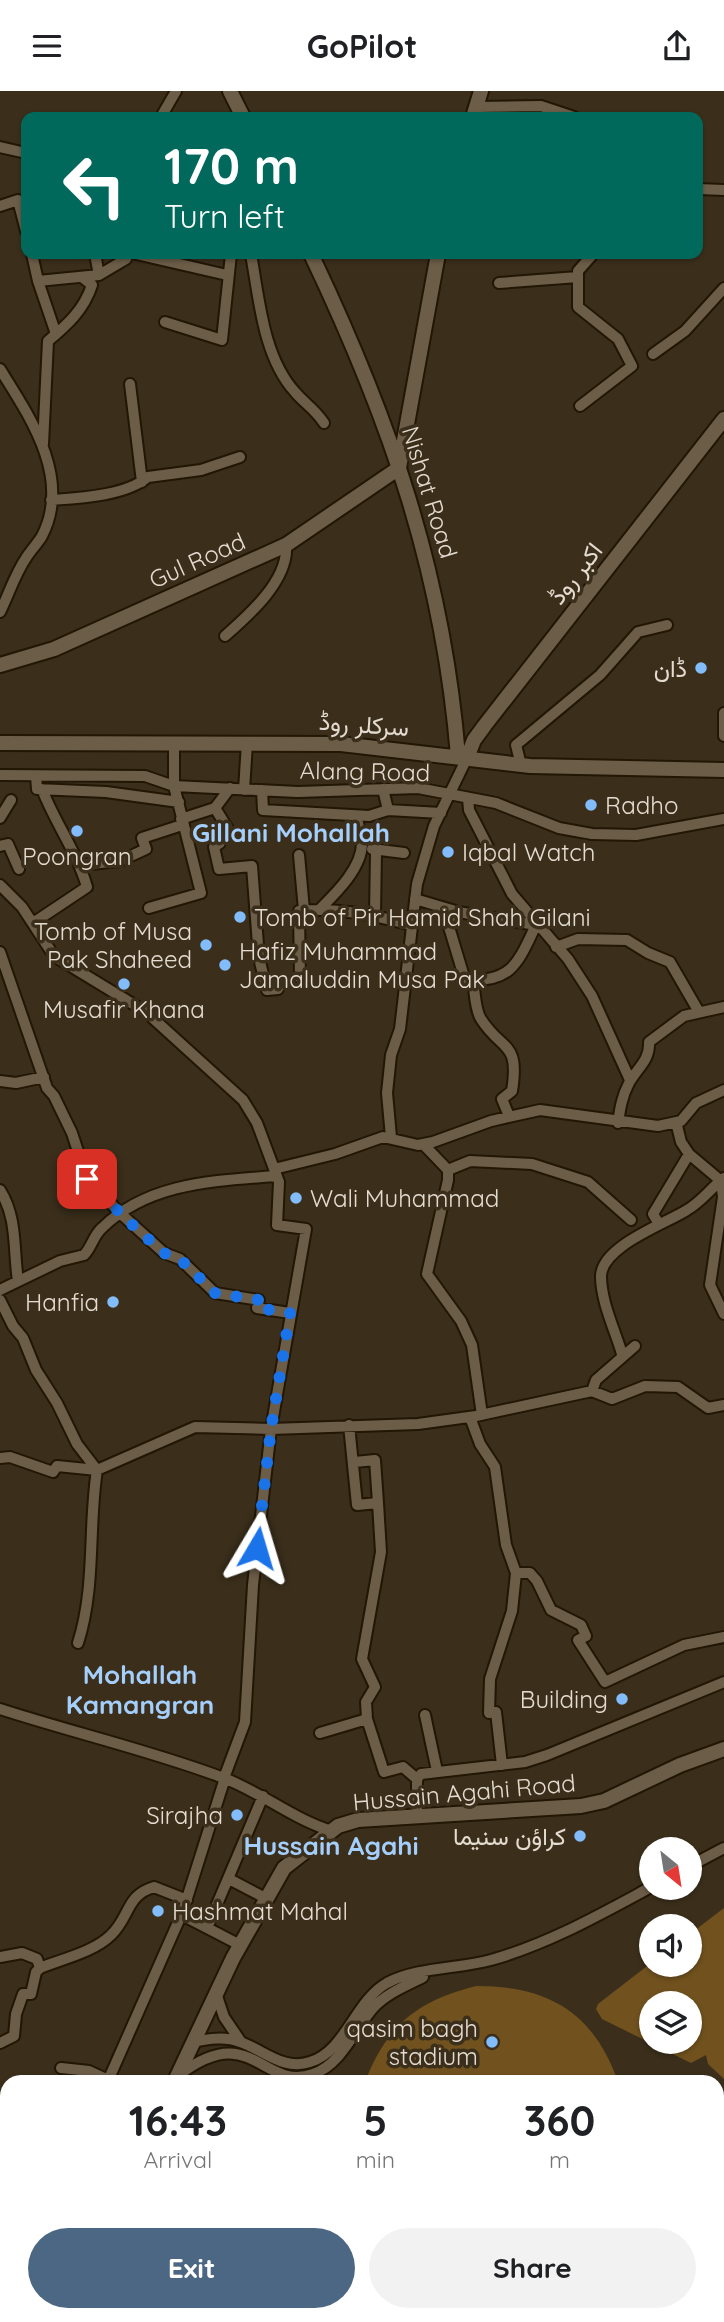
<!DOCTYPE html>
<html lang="en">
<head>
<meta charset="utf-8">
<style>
	body { margin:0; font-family:Quicksand,Vazirmatn,sans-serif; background:#f2f2f2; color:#202124; height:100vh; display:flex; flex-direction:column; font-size:26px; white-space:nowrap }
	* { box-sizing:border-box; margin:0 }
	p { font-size:23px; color:#757577 }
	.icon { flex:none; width:38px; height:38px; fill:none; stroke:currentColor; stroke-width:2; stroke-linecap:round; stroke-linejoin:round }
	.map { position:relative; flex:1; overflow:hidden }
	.details { position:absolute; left:0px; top:1984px; width:724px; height:247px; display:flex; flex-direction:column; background:#fff; border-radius:21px 21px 0 0; box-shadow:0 2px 5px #0004 }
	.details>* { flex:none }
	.banner { position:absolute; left:21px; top:21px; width:682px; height:147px; border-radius:14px; box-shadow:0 2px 5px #0004; background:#00695c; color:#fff; overflow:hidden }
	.needle { width:46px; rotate:150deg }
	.controls { position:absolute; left:639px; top:1746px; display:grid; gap:14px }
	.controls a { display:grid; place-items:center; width:63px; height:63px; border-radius:50%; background:#fff; box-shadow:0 2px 5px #0004; font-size:35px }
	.pin { position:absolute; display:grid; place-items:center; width:60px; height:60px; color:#fff; margin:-30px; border-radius:14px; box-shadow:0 4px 10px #0006 }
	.me { position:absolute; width:77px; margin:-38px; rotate:7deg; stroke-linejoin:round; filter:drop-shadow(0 0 5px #0008) }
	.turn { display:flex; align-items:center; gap:24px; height:147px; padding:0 28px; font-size:32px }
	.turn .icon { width:91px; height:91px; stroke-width:2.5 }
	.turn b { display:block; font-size:49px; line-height:60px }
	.eta { display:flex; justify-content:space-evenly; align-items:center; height:119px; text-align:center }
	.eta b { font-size:42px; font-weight:800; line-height:49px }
	.action { display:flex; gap:14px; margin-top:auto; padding:14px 28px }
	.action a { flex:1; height:80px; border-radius:42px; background:#4c6784; color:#fff; font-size:28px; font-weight:800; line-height:80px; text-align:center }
	.action a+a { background:#f2f2f2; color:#202124 }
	header { display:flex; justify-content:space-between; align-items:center; height:91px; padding:0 28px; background:#fff; font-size:32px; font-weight:800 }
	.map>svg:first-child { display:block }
</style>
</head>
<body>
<header><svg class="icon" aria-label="menu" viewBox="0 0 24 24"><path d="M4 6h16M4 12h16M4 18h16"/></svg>GoPilot<svg class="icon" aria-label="share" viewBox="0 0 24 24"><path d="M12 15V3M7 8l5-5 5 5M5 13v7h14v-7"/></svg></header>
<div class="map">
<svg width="724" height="2231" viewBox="0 0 724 2231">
	<rect width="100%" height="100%" fill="#3b2f1b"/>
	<path fill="#45323a" d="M 0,2211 L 7,2212 L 7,2224 L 90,2224 L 88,2231 L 0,2231 Z"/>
	<path fill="#71521e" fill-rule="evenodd" d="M 724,1817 L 724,1988 L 708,1973 L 706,1964 L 691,1972 L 602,1928 L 596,1918 L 598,1913 L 651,1872 L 690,1874 L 690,1843 ZM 651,1913 L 690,1913 L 690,1951 L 651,1951 Z
		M 476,1895 C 549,1895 594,1922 618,1991 L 365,1991 C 387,1934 417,1910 476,1895 Z
		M 724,2163 L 724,2231 L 691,2231 L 695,2224 L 718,2224 L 718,2181 Z
		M 235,2224 L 548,2224 L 554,2231 L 239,2231 Z"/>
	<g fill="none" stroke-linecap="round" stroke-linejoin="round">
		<g stroke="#221604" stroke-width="14">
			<path id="street" d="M 476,16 L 541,15 L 574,26
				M 161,26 L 176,0
				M 0,56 L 26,62
				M 698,98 L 724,99
				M 0,115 L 18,109 L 26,140
				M 32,163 L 38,190 L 99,184 L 126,168 L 127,163
				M 95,163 L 99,184
				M 136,163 L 227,184
				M 251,163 C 259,207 263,266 295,301 C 305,313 314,317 324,332
				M 38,190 L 56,243
				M 499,192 L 578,186
				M 165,231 L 222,249 L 231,163
				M 653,263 L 685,240 L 724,197
				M 0,278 C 30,326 72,387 42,445 C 38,452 31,459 26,467 C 15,483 9,503 0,521
				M 130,293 L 142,391
				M 580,315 L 632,275 L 618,248 L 578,216 L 578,180 L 593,163
				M 43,353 L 48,250 C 67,234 84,219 92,194 L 82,186
				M 51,409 C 79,407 125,405 148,386 L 201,379 L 240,366
				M 225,545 C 249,524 289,489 286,454
				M 724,622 L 724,645
				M 521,674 L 516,654 L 600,584 L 638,541 L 667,534
				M 0,684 L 145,685 L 174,695 L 298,701 L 418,697 L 496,712 L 559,737 L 592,743 L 636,744 L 724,728
				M 36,685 L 37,698 L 106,701 L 179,711
				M 383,698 L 388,719 L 441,722
				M 244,699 L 247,652
				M 262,699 L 263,719 L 369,725 L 388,719
				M 468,707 L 469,719 L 512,803 L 568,868 L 592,905 L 630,989
				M 215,717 L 228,738 L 216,747 L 220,752 L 214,756 L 219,778 L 252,775 L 259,867 L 267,899 L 278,898
				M 0,727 L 11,709
				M 181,728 L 215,717 L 230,697
				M 0,755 L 8,753 L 19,778
				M 372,758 L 404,762
				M 299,764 L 304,819
				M 81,774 L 120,770 L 146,758 L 142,747 L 182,734
				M 0,794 L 22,816 L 54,865 L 146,921 L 243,1009 L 257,1032 L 279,1091 L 277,1134 L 306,1138 L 271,1338 L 253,1494 L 245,1631 L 224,1687
				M 415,808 L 452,819 L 458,821 L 536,834 C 518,872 512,892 465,889 L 449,836 L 452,819
				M 149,817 L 201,802 L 174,695 L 174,651
				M 320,818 C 336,802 362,777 362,752 C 362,744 358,733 356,725
				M 375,824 L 376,760
				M 33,832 L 87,796 C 77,761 55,732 42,698
				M 556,856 L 578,848 L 627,849 L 648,862 L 670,871 L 699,921
				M 0,861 L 47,997 L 54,1005 L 72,1042 L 87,1088 L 120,1122 L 164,1162 L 180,1168 L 215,1202 L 259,1209 L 257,1217 L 290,1222
				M 300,887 L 299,820 C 337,816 374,824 411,834
				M 473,890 C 475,901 475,919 481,928 C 502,961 520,949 512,1000 L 502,1008 L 509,1025
				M 0,990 L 16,992 L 44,986
				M 676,1031 L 681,1051 L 689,1063 L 721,1090 L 723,1106 L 710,1194 L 724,1223
				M 618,1032 C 620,1018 622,1005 629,992 C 637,977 650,970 649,951 L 684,925 L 724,916
				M 391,1046 L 387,1002 L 391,964 L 400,938 L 417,793 L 434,735 L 467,667
				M 423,1053 L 448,1079 L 448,1089 L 427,1183 L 461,1230 L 472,1254 L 482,1324
				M 274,1078 L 335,1063 L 383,1046 L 418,1054 L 433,1051 L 491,1030 L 540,1019 L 658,1035 L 681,1030 L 696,1012 L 724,999
				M 448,1079 L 470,1070 L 532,1073 L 588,1091 L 631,1129
				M 0,1099 C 18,1128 13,1158 18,1190
				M 659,1133 L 653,1123 L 689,1063
				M 0,1199 L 60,1170 L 84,1164 C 92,1156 93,1145 102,1137 C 149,1091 215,1090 276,1085
				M 0,1209 L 13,1235 L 23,1247 L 36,1279 L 57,1312 L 77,1353 L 97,1379 C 88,1436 96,1496 78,1552
				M 622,1263 C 615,1239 601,1211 601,1185 C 602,1155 665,1133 687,1119 C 701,1111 711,1097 724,1087
				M 592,1300 L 596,1289 L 635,1255
				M 470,1326 L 480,1353 L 495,1376 L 506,1454 L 516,1482 L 512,1520 L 490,1588 L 489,1622 L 496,1621 L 502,1674
				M 349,1334 L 357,1414 L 378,1412 L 381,1461 L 362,1568 L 375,1596 L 366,1611 L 367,1628 L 384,1681 L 403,1676 L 417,1688
				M 0,1367 L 10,1366 L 53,1381 L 57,1375 L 97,1379 L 195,1336 L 271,1338 L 418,1333 L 476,1325 L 592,1300 L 612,1308 L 645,1295 L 678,1296 L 708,1317 L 724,1314
				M 355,1371 L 375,1369 L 378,1412
				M 516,1482 L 530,1482 L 537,1490 L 551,1519 L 581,1534 L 586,1545 L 578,1549 L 605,1591 L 684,1554 L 724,1546
				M 0,1618 C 74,1642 149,1659 221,1686 C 260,1700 294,1729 332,1740
				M 425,1624 L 437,1680
				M 320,1642 L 367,1628
				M 417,1724 L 417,1688 L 421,1683 L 525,1671 L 547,1664 L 724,1591
				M 690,1775 L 724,1757
				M 229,1788 L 267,1808
				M 182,1824 L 240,1854
				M 207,1837 L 263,1705
				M 0,1866 L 22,1862 L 37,1868 L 40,1877 L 36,1881 L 31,1903 L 23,1903 L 16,1923 L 14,1945 L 0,1952
				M 40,1877 C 62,1868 94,1861 111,1844 C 130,1826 126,1804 154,1796 L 187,1809
				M 216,1902 L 224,1926 L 241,1951
				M 193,1951 C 208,1948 225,1945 240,1951 C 264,1959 283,1980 310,1971 C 346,1960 355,1910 387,1892 C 417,1876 458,1878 491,1869 C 548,1853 599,1824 651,1796
				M 61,1977 L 89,1980 L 115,1992
				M 179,1984 C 252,1928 262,2001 313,1983 C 341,1974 355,1938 373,1917 C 387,1902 406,1895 423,1886
				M 107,1992 L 183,1820 L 225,1687
				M 0,2041 L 7,2058
				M 0,2107 L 3,2095 L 7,2093
				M 0,2211 L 7,2212"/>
		</g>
		<g stroke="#221604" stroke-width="18">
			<path id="secondary" d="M 230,0 L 243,26
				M 473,26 L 481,0
				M 311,163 C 390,329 443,481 458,665
				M 0,574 L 54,558 L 286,454 L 399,377 L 438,163
				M 0,652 L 341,653 L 530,675 L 724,679
				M 467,667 L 474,649 L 485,634 L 724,328
				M 174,1992 L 233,1867 L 284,1777 L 338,1735 L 358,1729 L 581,1715 L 604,1710 L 680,1674 L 724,1658
				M 106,2231 L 108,2224"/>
		</g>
		<use href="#street" stroke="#6c5d48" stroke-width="10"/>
		<use href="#secondary" stroke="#6c5d48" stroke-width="14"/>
	</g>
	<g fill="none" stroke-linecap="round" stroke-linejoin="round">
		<path stroke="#1a73e8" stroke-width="12" stroke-dasharray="0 21.6" d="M 87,1088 L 127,1129 L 164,1162 L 180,1168 L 215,1202 L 259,1209 L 257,1217 L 290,1222 L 271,1338 L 257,1457"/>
	</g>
	<g fill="#82bcfa" stroke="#3b2f1b" stroke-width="2.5">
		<circle cx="701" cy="577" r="7"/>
		<circle cx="591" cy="714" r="7"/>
		<circle cx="77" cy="740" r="7"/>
		<circle cx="448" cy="761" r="7"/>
		<circle cx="240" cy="826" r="7"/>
		<circle cx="206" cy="854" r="7"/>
		<circle cx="225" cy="874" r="7"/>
		<circle cx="124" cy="893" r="7"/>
		<circle cx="296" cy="1107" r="7"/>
		<circle cx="113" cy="1211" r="7"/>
		<circle cx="622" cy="1608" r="7"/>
		<circle cx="237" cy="1724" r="7"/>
		<circle cx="580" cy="1745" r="7"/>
		<circle cx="158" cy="1820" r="7"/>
		<circle cx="492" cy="1951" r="7"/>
	</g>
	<g text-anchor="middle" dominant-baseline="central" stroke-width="7" stroke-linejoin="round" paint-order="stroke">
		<g font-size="24" fill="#e4dcd0" stroke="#3b2f1b">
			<text transform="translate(430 401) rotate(73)">Nishat Road</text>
			<text transform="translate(197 469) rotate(-24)">Gul Road</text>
			<text transform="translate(575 482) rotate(-52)">اکبر روڈ</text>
			<text transform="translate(364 633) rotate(4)">سرکلر روڈ</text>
			<text transform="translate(365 680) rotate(1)">Alang Road</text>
			<text transform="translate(464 1701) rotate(-5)">Hussain Agahi Road</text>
		</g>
		<g font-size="24" fill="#e4dcd0" stroke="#3b2f1b" text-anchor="end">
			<text x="687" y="577">ڈان</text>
			<text x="605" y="714" text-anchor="start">Radho</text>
			<text x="462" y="761" text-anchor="start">Iqbal Watch</text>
			<text x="77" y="765" text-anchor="middle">Poongran</text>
			<text x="254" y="826" text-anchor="start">Tomb of Pir Hamid Shah Gilani</text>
			<text x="192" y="840">Tomb of Musa<tspan x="192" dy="28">Pak Shaheed</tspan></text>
			<text x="239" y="860" text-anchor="start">Hafiz Muhammad<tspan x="239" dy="28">Jamaluddin Musa Pak</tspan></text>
			<text x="124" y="918" text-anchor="middle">Musafir Khana</text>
			<text x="310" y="1107" text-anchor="start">Wali Muhammad</text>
			<text x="99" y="1211">Hanfia</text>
			<text x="608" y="1608">Building</text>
			<text x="223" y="1724">Sirajha</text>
			<text x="566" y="1745">کراؤن سنیما</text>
			<text x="172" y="1820" text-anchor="start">Hashmat Mahal</text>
			<text x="478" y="1937">qasim bagh<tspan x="478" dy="28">stadium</tspan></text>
		</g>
		<g font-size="26" font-weight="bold" fill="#a4cffd" stroke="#3b2f1b">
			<text x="291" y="741">Gillani Mohallah</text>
			<text x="140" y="1583">Mohallah<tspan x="140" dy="30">Kamangran</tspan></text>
			<text x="331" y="1754">Hussain Agahi</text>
		</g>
	</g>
</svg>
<div class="controls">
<a><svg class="needle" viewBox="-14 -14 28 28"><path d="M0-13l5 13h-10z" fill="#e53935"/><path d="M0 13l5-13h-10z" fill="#757577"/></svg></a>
<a><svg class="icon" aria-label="sound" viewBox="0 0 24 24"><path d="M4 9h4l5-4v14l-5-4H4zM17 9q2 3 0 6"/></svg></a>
<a><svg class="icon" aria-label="layers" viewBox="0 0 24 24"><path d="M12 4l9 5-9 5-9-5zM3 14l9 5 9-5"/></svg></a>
</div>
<div class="pin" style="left:87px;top:1088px;background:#d93025"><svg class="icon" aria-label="arrive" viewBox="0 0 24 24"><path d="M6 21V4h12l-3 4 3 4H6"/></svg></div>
<svg class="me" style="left:257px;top:1457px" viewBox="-20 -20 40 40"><path d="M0-17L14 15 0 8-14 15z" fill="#1a73e8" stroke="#fff" stroke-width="4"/></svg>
<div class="banner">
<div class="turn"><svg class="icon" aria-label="left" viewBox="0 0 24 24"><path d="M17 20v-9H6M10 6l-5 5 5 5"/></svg><div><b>170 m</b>Turn left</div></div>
</div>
<section class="details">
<div class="eta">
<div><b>16:43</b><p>Arrival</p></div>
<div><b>5</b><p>min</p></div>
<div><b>360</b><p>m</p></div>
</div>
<div class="action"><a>Exit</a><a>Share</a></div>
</section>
</div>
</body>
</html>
